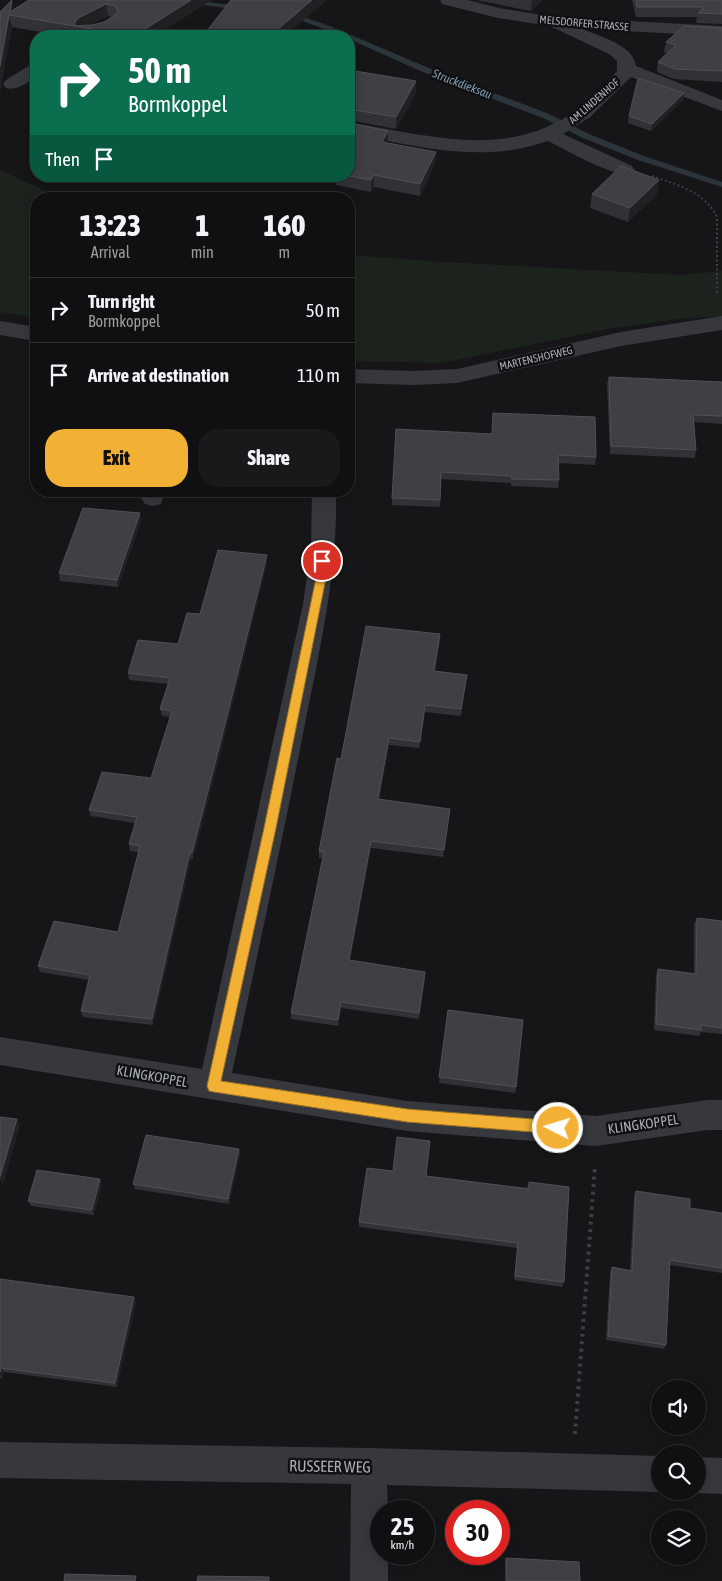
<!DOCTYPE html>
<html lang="en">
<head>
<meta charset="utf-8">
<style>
	body { margin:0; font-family:"Asap Condensed",sans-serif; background:#19191b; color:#f1f3f6; height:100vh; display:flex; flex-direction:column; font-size:19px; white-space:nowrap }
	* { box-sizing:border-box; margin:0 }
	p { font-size:16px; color:#9c9d9f }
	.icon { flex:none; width:28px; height:28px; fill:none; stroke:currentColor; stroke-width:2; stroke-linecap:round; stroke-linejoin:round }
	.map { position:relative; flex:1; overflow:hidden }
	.details { position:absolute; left:30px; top:192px; width:325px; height:305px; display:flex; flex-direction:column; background:#101012; border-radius:20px; box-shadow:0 2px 12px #0003,0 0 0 1px #303032 }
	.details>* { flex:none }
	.banner { position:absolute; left:30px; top:30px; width:325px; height:152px; border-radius:20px; box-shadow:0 2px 12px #0003,0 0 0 1px #303032; background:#0b6e4f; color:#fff; overflow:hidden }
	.controls { position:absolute; left:651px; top:1380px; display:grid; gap:10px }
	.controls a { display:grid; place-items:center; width:55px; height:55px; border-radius:50%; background:#101012; box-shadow:0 2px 12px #0003,0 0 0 1px #303032; font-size:25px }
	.speed { position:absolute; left:370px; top:1500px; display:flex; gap:10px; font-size:25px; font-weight:700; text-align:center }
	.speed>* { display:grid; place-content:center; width:65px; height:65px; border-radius:50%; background:#101012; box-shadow:0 2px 12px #0003,0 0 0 1px #303032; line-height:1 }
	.speed small { font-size:12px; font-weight:400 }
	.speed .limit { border:8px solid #d22; background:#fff; color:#111 }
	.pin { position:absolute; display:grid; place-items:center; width:42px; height:42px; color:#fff; margin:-21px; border:2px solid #fff; border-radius:50%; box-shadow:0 1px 5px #0007 }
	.me { position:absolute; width:55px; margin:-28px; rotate:275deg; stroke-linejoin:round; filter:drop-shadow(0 0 4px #0008) }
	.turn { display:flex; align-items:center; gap:18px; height:105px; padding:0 15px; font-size:22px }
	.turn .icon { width:65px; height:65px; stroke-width:2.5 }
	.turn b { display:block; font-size:35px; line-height:42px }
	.then { display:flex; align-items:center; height:48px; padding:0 15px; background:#0003; gap:10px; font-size:19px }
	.eta { display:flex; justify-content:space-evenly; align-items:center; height:85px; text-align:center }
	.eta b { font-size:30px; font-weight:800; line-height:35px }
	.cta { display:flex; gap:10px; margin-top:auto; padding:10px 15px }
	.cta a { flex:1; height:58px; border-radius:20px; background:#f2b134; color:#111; font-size:20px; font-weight:800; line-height:58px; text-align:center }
	.cta a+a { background:#19191b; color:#f1f3f6 }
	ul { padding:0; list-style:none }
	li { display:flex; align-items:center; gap:15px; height:65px; padding:0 15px; border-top:1px solid #303032 }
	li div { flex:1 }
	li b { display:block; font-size:19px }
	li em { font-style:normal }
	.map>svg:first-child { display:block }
</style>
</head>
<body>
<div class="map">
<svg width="722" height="1581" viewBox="0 0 722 1581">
	<rect width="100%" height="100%" fill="#161618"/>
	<path fill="#1c231d" d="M 0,170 L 63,199 L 36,199 L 36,318 L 0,312 Z
		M 349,255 L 444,262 L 681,275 L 722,271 L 722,316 L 686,318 L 607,329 L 442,363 L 349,361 Z"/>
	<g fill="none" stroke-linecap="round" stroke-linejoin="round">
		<path fill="#2c353c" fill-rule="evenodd" d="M 198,1 L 241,6 L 244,8 L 241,10 L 196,4 L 196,2 Z
			M 291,13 L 330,26 L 431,69 L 549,114 L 589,134 L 644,156 L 722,182 L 722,187 L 638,160 L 583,138 L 543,118 L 425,73 L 349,39 L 349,36 L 343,36 L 289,16 L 288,15 Z"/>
		<path stroke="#3d3f44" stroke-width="2" stroke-dasharray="2 2.5" stroke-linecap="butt" d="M 652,176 C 677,185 704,191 717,217 L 717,295"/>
		<path stroke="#3d3f44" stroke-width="4" stroke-dasharray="3 4.5" stroke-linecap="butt" d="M 575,1434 L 595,1166"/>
		<path fill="#37383d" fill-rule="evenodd" d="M 440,0 L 468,0 L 499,8 L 554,17 L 722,26 L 722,36 L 582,29 C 599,36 634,45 636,66 L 722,100 L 722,111 L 631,77 L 590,117 L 563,134 L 632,166 L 635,170 L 632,174 C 614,178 566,150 548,141 C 538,144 528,147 518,149 C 462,159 403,144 349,133 L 349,122 C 455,141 539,167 617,71 L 617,61 L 609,54 L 550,26 L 498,18 L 442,4 Z
			M 36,64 L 36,77 C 26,83 18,91 6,88 L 3,84 L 6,80 L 30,65 Z
			M 722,316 L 722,330 L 621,346 L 457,383 L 413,385 L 349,383 L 349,369 L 413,371 L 457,369 L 621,332 Z
			M 0,321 L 36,327 L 36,341 L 0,335 Z
			M 142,491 L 166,491 L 161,504 L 153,506 L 145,504 L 141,498 Z
			M 312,491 L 336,491 C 338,576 318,657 302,739 C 280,851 256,962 232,1073 L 407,1101 L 596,1116 L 708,1100 L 722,1100 L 722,1130 L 708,1130 L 596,1146 L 407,1131 L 0,1065 L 0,1037 L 202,1069 L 303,604 L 311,548 Z
			M 0,1442 L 369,1448 L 660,1456 L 660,1491 L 663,1491 L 660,1492 L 387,1485 L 388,1511 L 381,1511 L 381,1554 L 388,1554 L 388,1581 L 350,1581 L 351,1484 L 0,1478 Z
			M 698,1457 L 722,1458 L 722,1494 L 698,1493 L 693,1491 L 698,1491 Z"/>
	</g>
	<path fill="#323236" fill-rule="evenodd" d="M 29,0 L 211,0 L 155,36 L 64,36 L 12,27 L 0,12 L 14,9 ZM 108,16 L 113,17 L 104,22 L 90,25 Z
		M 476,0 L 542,0 L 531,11 Z
		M 632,0 L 722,0 L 722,24 L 696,23 L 697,17 L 636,17 Z
		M 722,28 L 722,82 L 674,79 L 657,72 L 658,62 L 667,53 L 664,52 L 666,42 Z
		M 349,70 L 416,81 L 416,93 L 396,129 L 349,120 Z
		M 683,100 L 651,131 L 628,123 L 629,116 Z
		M 349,123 L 388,144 L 436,152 L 435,164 L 420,196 L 374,187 L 371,192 L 336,185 L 336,177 L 334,176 L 349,176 Z
		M 659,180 L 657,194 L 628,222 L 590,208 L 592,194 Z
		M 609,377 L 722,382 L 722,424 L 694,422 L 696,450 L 695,458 L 610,454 L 607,384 Z
		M 493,413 L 596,457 L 595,465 L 558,463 L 559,480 L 558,488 L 511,486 L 511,483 L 441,479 L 440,507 L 392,505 L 392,498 L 492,434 Z
		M 141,521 L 118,587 L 60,581 L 59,573 Z
		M 267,563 L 223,743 L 193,859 L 191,859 L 153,1025 L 83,1017 L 81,1011 L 89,980 L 40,972 L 38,966 L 118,932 L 138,852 L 130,851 L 129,844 L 135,823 L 91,816 L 89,810 L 151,778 L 170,717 L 162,716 L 160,709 L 168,684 L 129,680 L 128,673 L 178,644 L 200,614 Z
		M 440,634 L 435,671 L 466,682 L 461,716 L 425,712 L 419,748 L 389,745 L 379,800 L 450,809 L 443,857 L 371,848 L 350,960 L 425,978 L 419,1019 L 341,1008 L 338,1026 L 291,1019 L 291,1013 L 323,858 L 319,858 L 319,851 L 341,759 Z
		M 697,918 L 722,921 L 722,1034 L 701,1032 L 699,1036 L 654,1030 L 656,975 L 658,969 L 694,974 L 694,924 Z
		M 448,1010 L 516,1087 L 515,1093 L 439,1083 Z
		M 239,1149 L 240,1154 L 229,1204 L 135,1189 L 133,1184 Z
		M 426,1176 L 527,1188 L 529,1182 L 564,1282 L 562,1287 L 514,1280 L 517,1248 L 359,1227 L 359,1222 Z
		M 100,1179 L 102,1184 L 94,1215 L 31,1206 L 28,1201 Z
		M 636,1191 L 690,1208 L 722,1213 L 722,1273 L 670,1265 L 666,1345 L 664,1349 L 606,1340 L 610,1272 L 612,1267 L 630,1270 L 634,1196 Z
		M 0,1279 L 136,1301 L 117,1387 L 4,1372 L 2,1378 L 0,1378 Z
		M 506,1558 L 580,1581 L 505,1581 L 505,1561 Z"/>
	<path fill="#212124" d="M 12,0 L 14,13 L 10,12 Z
		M 191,0 L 211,0 L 155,36 L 134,36 Z
		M 312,0 L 327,0 L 285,36 L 270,36 Z
		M 533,0 L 542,0 L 531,11 L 532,1 Z
		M 106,4 L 108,16 L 85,28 L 75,26 L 74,24 L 78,18 Z
		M 9,15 L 12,27 L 0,93 L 0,66 Z
		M 416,81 L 416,93 L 396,129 L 396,117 Z
		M 684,93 L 683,100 L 651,131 L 652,124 Z
		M 388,131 L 388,143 L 382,154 L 382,142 Z
		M 436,152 L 435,164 L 420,196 L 420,184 Z
		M 374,175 L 374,187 L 371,192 L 371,180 Z
		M 659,180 L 657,194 L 628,222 L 630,208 Z
		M 140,513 L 141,521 L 118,587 L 117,580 Z
		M 267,555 L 267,563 L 223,743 L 193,859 L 192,853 Z
		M 440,634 L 440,641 L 434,678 L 434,671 Z
		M 425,705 L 425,712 L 419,748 L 420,742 Z
		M 389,738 L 389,745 L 378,806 L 378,799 Z
		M 371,841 L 371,848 L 349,966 L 349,960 Z
		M 190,852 L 191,859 L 153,1025 L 152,1019 Z
		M 341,1002 L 341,1008 L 338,1026 L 338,1020 Z
		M 17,1119 L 20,1126 L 3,1185 L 0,1180 L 0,1177 Z
		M 239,1149 L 240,1154 L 229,1204 L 228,1199 Z
		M 100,1179 L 102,1184 L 94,1215 L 92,1210 Z
		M 134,1297 L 136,1301 L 117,1387 L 115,1383 Z
		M 1,1368 L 4,1372 L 2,1378 L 0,1375 Z"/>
	<path fill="#3f3f44" stroke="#4f5156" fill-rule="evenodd" d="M 12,0 L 10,12 L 29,0 L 191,0 L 134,36 L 9,15 L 0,66 L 0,12 ZM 106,4 L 115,6 L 118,11 L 114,16 L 104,22 L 93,25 L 76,26 L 74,24 L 78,18 Z
		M 231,0 L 312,0 L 270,36 L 203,36 Z
		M 636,0 L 722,0 L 722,14 L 698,13 L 704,7 L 637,7 Z
		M 684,26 L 722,28 L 722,71 L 675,69 L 658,62 L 676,45 L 666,42 Z
		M 349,70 L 416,81 L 396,117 L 349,109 Z
		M 638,78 L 684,93 L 652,124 L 629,116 Z
		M 349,123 L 388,131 L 382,142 L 436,152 L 420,184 L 374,175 L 371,180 L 349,176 Z
		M 621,166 L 659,180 L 630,208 L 592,194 Z
		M 609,377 L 722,382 L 722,416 L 693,415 L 696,450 L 611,446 Z
		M 493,413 L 595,417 L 596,457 L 558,455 L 559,480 L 512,479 L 511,476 L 441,472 L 440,500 L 392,498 L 396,429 L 492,434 Z
		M 83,508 L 140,513 L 117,580 L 59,573 Z
		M 218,550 L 267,555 L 222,736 L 192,853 L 190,852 L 152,1019 L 81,1011 L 90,975 L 38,966 L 54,921 L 118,932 L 140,846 L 129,844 L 137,817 L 89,810 L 102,772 L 151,778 L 172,711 L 160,709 L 170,678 L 128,673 L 138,640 L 178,644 L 187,613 L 200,614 Z
		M 366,626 L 440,634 L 434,671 L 467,675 L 461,709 L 425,705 L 420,742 L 389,738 L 378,799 L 450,809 L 444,850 L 371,841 L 349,960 L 425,972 L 419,1013 L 341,1002 L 338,1020 L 291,1013 L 324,852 L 319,851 L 337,758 L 341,759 Z
		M 697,918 L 722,921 L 722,1028 L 701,1025 L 701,1030 L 656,1024 L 658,969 L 696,974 Z
		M 448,1010 L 523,1020 L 516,1087 L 439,1077 Z
		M 0,1117 L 17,1119 L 0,1177 Z
		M 146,1135 L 239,1149 L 228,1199 L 133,1184 Z
		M 397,1137 L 430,1141 L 426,1176 L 529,1189 L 529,1182 L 569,1187 L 564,1282 L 515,1276 L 518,1243 L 359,1222 L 367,1168 L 393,1171 Z
		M 37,1170 L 100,1179 L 92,1210 L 28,1201 Z
		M 636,1191 L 690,1199 L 690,1208 L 722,1213 L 722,1268 L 670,1260 L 666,1345 L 608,1336 L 612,1267 L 632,1271 Z
		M 0,1279 L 134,1297 L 115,1383 L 1,1368 L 0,1372 Z
		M 506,1558 L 579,1562 L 580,1581 L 507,1581 Z
		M 65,1574 L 136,1576 L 135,1581 L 64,1581 Z
		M 198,1576 L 269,1577 L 269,1581 L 197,1581 Z"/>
	<path fill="#f2b134" stroke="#9d7322" d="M 322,557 L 328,561 L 326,578 L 276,828 L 221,1081 L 407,1109 L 558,1121 L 563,1123 L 565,1128 L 563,1132 L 558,1134 L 407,1122 L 214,1092 L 209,1091 L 207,1086 L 264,828 L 316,578 L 317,561 Z"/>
	<g text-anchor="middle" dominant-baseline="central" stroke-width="5" stroke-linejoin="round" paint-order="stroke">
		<g font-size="11" fill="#a8adb8" stroke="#111113">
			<text transform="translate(584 23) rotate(5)">MELSDORFER STRASSE</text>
			<text transform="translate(594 101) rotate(-41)">AM LINDENHOF</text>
			<text transform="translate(536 358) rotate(-13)">MARTENSHOFWEG</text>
		</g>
		<g font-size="12" font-style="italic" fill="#7f9bb3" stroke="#111113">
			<text transform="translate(462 84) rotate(21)">Struckdieksau</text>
		</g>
		<g font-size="14" fill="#a8adb8" stroke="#111113">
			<text transform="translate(152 1076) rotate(10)">KLINGKOPPEL</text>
			<text transform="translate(643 1124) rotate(-8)">KLINGKOPPEL</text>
		</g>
		<g font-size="16" fill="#a8adb8" stroke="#111113">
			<text transform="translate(330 1466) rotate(1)">RUSSEER WEG</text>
		</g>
	</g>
</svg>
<div class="controls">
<a><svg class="icon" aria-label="sound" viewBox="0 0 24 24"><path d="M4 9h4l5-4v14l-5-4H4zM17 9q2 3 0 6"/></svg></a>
<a><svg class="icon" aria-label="search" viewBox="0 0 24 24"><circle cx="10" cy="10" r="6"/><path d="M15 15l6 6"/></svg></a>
<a><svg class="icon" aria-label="layers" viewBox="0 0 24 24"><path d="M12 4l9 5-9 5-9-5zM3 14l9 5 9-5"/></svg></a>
</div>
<div class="speed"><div>25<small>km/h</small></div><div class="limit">30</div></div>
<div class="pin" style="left:322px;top:561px;background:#d93025"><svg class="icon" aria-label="arrive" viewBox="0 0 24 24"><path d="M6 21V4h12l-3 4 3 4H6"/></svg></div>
<svg class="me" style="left:558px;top:1128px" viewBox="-20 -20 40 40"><circle r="17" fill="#f2b134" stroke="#fff" stroke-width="3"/><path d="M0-11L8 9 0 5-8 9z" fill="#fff"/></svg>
<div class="banner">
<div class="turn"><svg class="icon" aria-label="right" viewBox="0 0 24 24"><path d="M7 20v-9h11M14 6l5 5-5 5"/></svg><div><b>50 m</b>Bormkoppel</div></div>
<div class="then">Then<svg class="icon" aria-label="arrive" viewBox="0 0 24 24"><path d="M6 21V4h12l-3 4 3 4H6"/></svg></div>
</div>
<section class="details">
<div class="eta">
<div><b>13:23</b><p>Arrival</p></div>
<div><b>1</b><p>min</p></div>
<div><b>160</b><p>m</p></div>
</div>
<ul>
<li><svg class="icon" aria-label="right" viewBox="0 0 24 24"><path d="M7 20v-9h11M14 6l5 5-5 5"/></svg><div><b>Turn right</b><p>Bormkoppel</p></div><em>50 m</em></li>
<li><svg class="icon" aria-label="arrive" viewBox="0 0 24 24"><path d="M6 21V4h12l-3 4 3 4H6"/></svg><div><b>Arrive at destination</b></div><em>110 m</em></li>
</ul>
<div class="cta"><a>Exit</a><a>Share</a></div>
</section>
</div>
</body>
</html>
